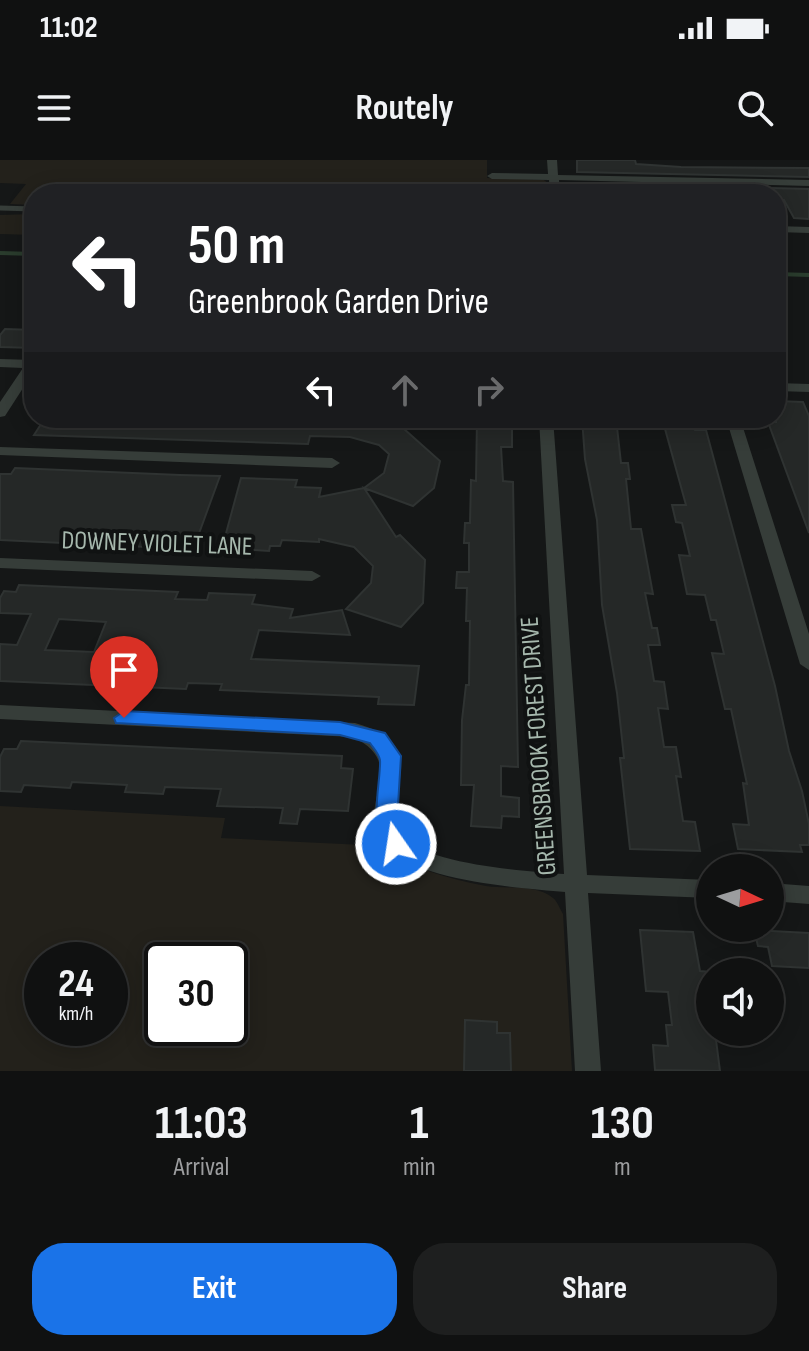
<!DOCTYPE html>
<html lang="en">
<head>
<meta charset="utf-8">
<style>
	body { margin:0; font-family:"Sofia Sans Condensed",sans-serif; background:#1e1f1f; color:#f1f3f6; height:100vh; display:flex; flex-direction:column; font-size:30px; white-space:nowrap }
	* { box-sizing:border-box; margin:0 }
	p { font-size:26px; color:#9c9d9f }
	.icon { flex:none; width:44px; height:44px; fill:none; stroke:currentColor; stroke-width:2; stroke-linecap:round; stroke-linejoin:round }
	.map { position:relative; height:911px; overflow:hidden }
	.details { display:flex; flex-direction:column; background:#101111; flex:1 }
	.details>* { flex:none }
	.hud { position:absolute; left:24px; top:24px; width:762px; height:244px; border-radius:32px; box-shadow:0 4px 20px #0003,0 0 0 2px #303131; background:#202124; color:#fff; overflow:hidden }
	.needle { width:52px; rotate:94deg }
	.controls { position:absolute; left:696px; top:694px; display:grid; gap:16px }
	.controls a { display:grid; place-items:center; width:88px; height:88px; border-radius:50%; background:#101111; box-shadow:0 4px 20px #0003,0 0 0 2px #303131; font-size:40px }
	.speed { position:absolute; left:24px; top:782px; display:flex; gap:16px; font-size:40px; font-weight:700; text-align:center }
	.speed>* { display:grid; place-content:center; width:104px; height:104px; border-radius:50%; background:#101111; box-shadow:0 4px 20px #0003,0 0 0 2px #303131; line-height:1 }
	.speed small { font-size:20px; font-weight:400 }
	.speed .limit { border:4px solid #111; border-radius:12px; background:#fff; color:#111 }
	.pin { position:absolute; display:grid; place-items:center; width:68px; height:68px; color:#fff; margin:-82px -34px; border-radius:50% 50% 50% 0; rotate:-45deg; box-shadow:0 0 8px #0007 }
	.pin .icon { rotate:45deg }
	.me { position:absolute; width:88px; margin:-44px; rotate:347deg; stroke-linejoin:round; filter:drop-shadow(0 0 6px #0008) }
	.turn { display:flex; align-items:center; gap:28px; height:168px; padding:0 32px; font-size:36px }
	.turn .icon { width:104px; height:104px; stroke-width:2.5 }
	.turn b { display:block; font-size:56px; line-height:68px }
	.lanes { display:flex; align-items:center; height:76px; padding:0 32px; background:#0003; justify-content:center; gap:40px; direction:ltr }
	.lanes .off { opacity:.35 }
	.eta { display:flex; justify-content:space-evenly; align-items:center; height:136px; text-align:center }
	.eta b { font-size:48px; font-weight:700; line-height:56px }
	.primary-button { display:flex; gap:16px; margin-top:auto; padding:16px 32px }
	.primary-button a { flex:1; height:92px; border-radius:32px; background:#1a73e8; color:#fff; font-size:32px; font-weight:700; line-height:92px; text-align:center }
	.primary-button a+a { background:#1e1f1f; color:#f1f3f6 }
	.status { display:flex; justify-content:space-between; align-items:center; height:56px; padding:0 40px; background:#101111; direction:ltr }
	.status svg { height:22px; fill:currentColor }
	header { display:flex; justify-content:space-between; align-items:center; height:104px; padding:0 32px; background:#101111; font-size:36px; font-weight:700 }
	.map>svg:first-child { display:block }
</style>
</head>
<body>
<div class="status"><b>11:02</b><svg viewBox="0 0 49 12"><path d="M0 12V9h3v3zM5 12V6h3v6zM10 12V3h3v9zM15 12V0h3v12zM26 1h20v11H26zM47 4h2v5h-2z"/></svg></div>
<header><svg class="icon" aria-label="menu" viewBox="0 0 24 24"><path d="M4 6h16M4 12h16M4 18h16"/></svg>Routely<svg class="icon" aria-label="search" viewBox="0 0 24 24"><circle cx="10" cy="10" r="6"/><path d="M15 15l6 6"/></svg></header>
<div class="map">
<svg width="809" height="911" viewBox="0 0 809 911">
	<rect width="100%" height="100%" fill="#151717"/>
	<path fill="#23211b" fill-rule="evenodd" d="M 0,0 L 487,0 L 487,18 L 544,20 L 548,23 L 549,34 L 34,34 L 34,45 L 10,44 L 26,24 L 0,23 Z
		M 34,54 L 34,75 L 0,74 L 0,55 Z
		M 0,646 L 225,658 L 221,678 L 363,685 L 377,682 C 408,708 446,718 486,726 C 506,729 536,724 553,738 C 557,741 560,749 563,754 L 572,911 L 0,911 ZM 42,800 L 110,800 L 110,868 L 42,868 ZM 162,800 L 230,800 L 230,868 L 162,868 Z"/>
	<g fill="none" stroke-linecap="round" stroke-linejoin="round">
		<path stroke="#2a3c2d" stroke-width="4" d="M 0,93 L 34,94
			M 776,114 L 809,115"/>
	</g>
	<path fill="#252827" stroke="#2f3332" stroke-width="2" fill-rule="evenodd" d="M 577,0 L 635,0 L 636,4 L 681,7 L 809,8 L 809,17 L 577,12 Z
		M 578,23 L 809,29 L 809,59 L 794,58 L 784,40 L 776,40 L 776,34 L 642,34 L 578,30 Z
		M 5,169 L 34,170 L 34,188 L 0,187 L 0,175 Z
		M 776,241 L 803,242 L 809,256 L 809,373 L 768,262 L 776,262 Z
		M 45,258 L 155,258 L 154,261 L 192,261 L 193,259 L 255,263 L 256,258 L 282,258 L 280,265 L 301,265 L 301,261 L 362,262 L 366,259 L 404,269 L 440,301 L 434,328 L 413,346 L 364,328 L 396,377 L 400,375 L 425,400 L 423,443 L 401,467 L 346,449 L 371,423 L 373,406 L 354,387 L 319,379 L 319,382 L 282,380 L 280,386 L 270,386 L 269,391 L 222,388 L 241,318 L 297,320 L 295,327 L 321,328 L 319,337 L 364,328 L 384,313 L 389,294 L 379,285 L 350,277 L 310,276 L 308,284 L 34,275 Z
		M 477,258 L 500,258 L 500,264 L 512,264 L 512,287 L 501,287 L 503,321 L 513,322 L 518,607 L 501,606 L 501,636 L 519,638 L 519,657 L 502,656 L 501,668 L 471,666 L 474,625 L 461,625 L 462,560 L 466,525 L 469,525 L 470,461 L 466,461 L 467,428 L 456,428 L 457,412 L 469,412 L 469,383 L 464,383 L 465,363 L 470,363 L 471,320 L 476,321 Z
		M 582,258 L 616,258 L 621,303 L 628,303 L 630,319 L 626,319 L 631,369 L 641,369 L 653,434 L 645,433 L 652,468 L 657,468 L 660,485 L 648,485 L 654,521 L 664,522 L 668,549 L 658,548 L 664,587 L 676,587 L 681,617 L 676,616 L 683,661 L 695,662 L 700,691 L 630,689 L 620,598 L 624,598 L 617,533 L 602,445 L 597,360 L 585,299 Z
		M 662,258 L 691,258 L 695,270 L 706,270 L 775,526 L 789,591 L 802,631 L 809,664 L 809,685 L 800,685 L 802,692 L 738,689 L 733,664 L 749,665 L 743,623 L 747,624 L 731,549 L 725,549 L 712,493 L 724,494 L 716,460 L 711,460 L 705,435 L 687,434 L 679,395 L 690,396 L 682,363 L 676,362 L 672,345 L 686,345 Z
		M 15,308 L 180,315 L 220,316 L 194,387 L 169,388 L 0,380 L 0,314 L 11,314 Z
		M 19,425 L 178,432 L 175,439 L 207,440 L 209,433 L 255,435 L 252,444 L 293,449 L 290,458 L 342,450 L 350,475 L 259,470 L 251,499 L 419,506 L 414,545 L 378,544 L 379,537 L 220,530 L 222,524 L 188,523 L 186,529 L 0,521 L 0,484 L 17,485 L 31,454 L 0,453 L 0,438 L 4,431 L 16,432 ZM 59,459 L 106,462 L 94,492 L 45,490 Z
		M 21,581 L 342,596 L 341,608 L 353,609 L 348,651 L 300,649 L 297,664 L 280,663 L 283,648 L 217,646 L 221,629 L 165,627 L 163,634 L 125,632 L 127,625 L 72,622 L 70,628 L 24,625 L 21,632 L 0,631 L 0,597 L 4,589 L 17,589 Z
		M 640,770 L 693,772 L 700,811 L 710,812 L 710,872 L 715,872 L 720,911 L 655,910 L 653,885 L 668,886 L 666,865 L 672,865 L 668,832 L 646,831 Z
		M 754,770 L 809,773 L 809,808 L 772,806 L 768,787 L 758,786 Z
		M 465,860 L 497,862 L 497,873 L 510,873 L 511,911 L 464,911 Z"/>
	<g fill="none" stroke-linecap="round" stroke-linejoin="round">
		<path stroke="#363d39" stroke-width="5" d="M 0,48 L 34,49"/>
		<path fill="#363d39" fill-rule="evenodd" d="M 547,0 L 557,0 L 558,15 L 809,20 L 809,26 L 559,20 L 560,34 L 550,34 L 549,20 L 492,19 L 487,16 L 492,13 L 548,14 Z
			M 776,66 L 809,67 L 809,73 L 776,72 Z
			M 0,199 L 34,200 L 34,211 L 5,256 L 0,257 L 0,242 L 23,208 L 0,207 Z
			M 776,223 L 809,224 L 809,232 L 776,231 Z
			M 539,258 L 553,258 L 587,715 L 710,720 L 710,738 L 588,733 L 601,911 L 575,911 L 565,732 C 520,728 419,721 387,688 C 348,650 415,605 352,577 L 0,559 L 0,545 L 355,563 C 440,587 377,638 400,673 C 421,705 527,711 564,714 Z
			M 726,258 L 740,258 L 809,474 L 809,510 L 800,504 Z
			M 0,287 L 332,298 L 340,303 L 332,308 L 0,295 Z
			M 0,398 L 312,411 L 321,416 L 312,421 L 0,408 Z
			M 770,723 L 809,726 L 809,744 L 770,741 Z"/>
	</g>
	<path fill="#1a73e8" stroke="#114b97" stroke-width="2" d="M 124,551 L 340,562 L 385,573 L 401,596 L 397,662 L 399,672 L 407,684 L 404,690 C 360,703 382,620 380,600 C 379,594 374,589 370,583 L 340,575 L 116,563 L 114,558 Z"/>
	<g text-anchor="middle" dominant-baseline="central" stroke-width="8" stroke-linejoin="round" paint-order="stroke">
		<g font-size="26" fill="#a6b8ad" stroke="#101212">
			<text transform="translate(157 384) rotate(2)">DOWNEY VIOLET LANE</text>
			<text transform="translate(539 586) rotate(-94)">GREENSBROOK FOREST DRIVE</text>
		</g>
	</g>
</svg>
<div class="controls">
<a><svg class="needle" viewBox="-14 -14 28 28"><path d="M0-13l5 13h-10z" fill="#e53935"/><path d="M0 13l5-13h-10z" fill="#9c9d9f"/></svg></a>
<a><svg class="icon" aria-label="sound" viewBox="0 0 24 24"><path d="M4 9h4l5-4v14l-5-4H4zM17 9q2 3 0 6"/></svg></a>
</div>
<div class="speed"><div>24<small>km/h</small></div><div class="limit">30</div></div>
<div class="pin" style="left:124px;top:558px;background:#d93025"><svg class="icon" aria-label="arrive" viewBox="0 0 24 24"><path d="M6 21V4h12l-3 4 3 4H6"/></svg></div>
<svg class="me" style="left:396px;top:684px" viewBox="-20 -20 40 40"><circle r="17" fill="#1a73e8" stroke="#fff" stroke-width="3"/><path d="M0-11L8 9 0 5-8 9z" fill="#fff"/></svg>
<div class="hud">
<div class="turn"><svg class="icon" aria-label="left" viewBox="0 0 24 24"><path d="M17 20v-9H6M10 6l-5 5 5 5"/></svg><div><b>50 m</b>Greenbrook Garden Drive</div></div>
<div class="lanes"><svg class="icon" aria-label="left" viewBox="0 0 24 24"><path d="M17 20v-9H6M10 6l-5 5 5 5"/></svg><svg class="icon off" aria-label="ahead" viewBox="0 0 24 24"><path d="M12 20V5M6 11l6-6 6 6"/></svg><svg class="icon off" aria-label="right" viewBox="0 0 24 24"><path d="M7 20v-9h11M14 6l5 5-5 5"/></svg></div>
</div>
</div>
<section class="details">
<div class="eta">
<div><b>11:03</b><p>Arrival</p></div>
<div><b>1</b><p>min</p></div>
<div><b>130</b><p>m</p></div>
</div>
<div class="primary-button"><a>Exit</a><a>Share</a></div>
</section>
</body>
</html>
